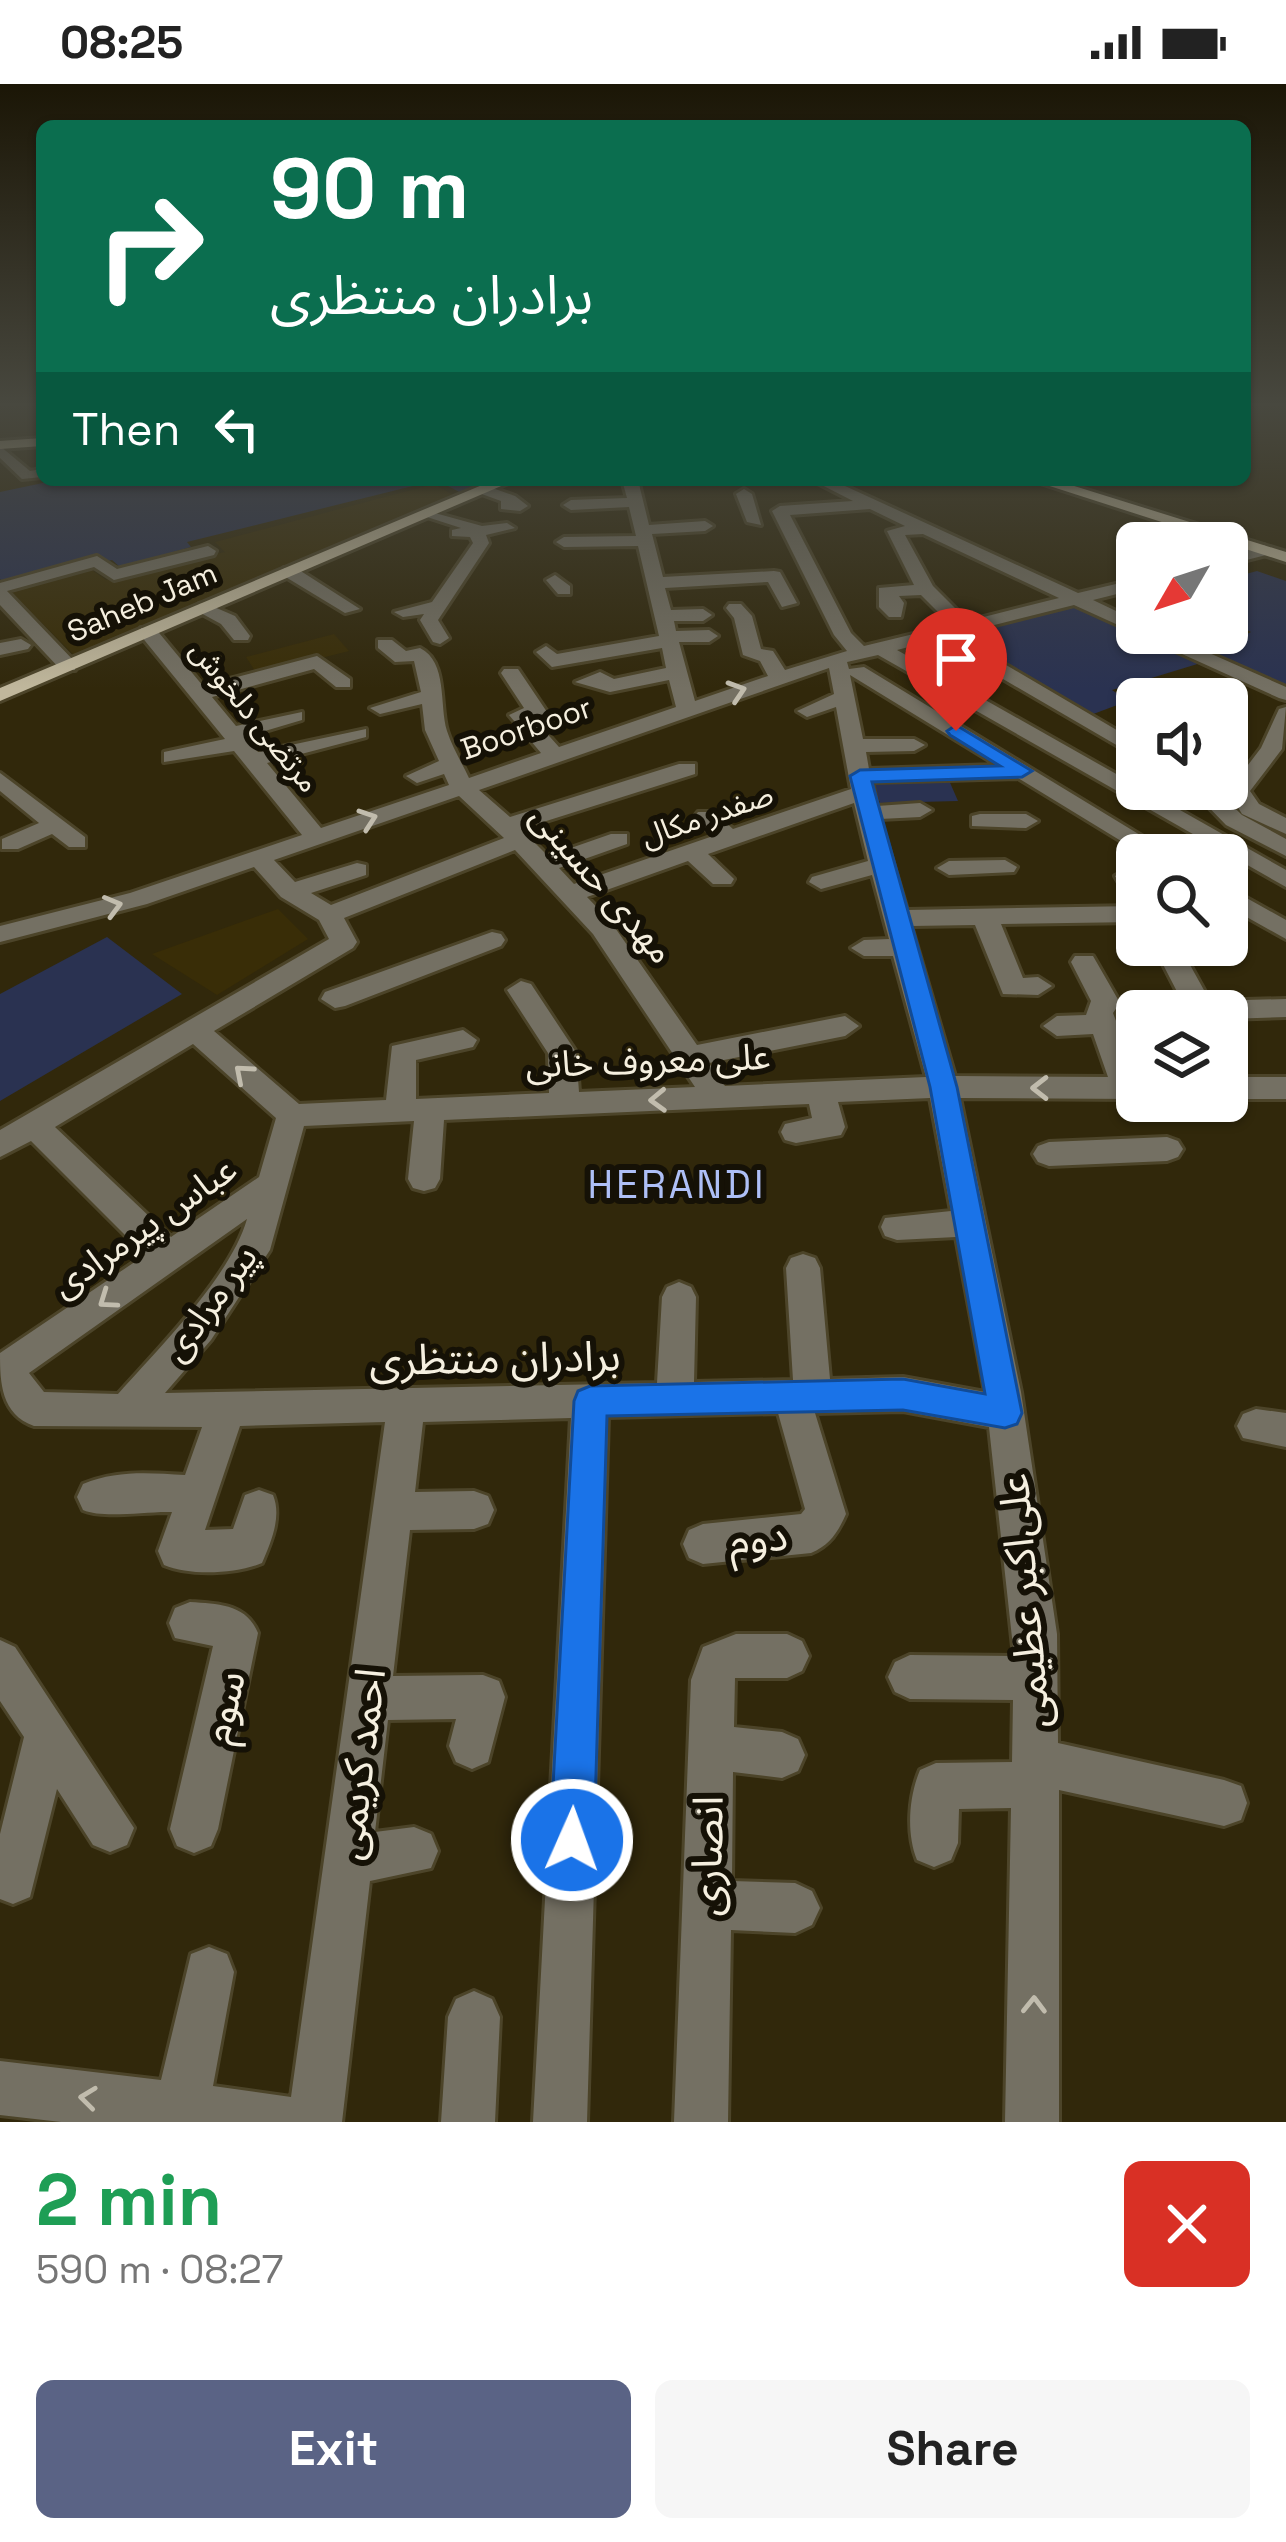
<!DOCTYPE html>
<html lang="en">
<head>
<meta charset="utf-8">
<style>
	body { margin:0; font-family:"Space Grotesk","Noto Sans Arabic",sans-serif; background:#f6f6f6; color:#222; height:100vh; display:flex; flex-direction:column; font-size:45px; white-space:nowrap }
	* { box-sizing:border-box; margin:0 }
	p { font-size:39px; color:#767676 }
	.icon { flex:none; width:66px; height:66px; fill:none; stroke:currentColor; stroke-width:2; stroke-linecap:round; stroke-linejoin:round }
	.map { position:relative; height:2038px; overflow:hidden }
	.sheet { display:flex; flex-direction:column; background:#fff; flex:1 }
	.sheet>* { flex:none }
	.top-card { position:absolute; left:36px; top:36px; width:1215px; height:366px; border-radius:18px; box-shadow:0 3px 9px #0004; background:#0b6e4f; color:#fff; overflow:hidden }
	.needle { width:78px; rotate:231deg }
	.tools { position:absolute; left:1116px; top:438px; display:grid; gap:24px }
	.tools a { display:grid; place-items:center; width:132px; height:132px; border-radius:18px; background:#fff; box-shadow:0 3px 9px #0004; font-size:60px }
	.pin { position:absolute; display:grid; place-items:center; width:102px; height:102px; color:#fff; margin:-123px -51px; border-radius:50% 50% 50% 0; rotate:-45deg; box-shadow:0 0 12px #0007 }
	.pin .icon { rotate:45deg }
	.me { position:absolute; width:132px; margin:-66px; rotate:2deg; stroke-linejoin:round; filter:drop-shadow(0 0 9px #0008) }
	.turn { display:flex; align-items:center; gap:42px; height:252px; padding:0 36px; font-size:54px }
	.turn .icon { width:156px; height:156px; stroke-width:2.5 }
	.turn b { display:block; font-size:84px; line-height:102px }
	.then { display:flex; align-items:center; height:114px; padding:0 36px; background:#0003; gap:24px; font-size:45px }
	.round { display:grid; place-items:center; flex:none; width:126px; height:126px; border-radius:18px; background:#f6f6f6 }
	.head { display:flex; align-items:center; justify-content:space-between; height:204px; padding:0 36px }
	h1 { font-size:72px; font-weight:700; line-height:90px; color:#1e9e55 }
	.action { display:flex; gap:24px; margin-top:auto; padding:24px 36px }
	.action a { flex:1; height:138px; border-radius:18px; background:#5a6385; color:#fff; font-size:48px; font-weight:700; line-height:138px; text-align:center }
	.action a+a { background:#f6f6f6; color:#222 }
	.status { display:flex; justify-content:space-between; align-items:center; height:84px; padding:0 60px; background:#fff; direction:ltr }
	.status svg { height:33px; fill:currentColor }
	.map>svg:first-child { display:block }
</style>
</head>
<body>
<div class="status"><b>08:25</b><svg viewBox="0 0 49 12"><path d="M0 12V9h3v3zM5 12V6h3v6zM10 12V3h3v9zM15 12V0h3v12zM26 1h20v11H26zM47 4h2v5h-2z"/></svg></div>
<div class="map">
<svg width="1286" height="2038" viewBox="0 0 1286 2038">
	<rect width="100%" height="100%" fill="#31280b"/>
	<path fill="#392d07" d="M 434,400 L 453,411 L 75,572 L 9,506 L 89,484 L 106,496 L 225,468 L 215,458 Z
		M 334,550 L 349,567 L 257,590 L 246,573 Z
		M 278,825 L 308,855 L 217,911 L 152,870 Z"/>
	<path fill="#2a3251" d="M 57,396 L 494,396 L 463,410 L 437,396 L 187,458 L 191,463 L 120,483 L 112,476 L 7,502 L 0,495 L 0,408 Z
		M 1257,487 L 1286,497 L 1286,601 L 1210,568 L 1251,548 L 1227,536 L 1227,495 Z
		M 1078,519 L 1204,578 L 1112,606 L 1128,617 L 1088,632 L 954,552 Z
		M 948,694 L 958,717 L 880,719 L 872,697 Z
		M 107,853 L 182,910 L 0,1017 L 0,910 Z"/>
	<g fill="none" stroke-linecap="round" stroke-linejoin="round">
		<g stroke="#4c4429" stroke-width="6">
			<path id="minor" d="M 0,362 L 30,387 L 42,385 L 42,393 L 22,395 L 0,374 Z
				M 622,396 L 638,396 L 649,441 L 705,437 L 713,442 L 705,447 L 652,450 L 663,493 L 774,487 L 780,488 L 797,519 L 782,523 L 768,498 L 665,504 L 671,526 L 703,525 L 712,531 L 703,537 L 674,537 L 676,547 L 709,546 L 718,552 L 709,558 L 679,558 L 695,617 L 768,592 L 760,577 L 743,571 L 734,534 L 726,524 L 729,520 L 741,520 L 752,532 L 761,565 L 773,567 L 785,586 L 847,567 L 834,551 L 772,427 L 780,422 L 853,417 L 812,396 L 832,396 L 1078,509 L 1137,495 L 1137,505 L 1093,516 L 1137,537 L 1137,549 L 1164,549 L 1286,603 L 1286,616 L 1279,614 L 1074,521 L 955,551 L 1137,658 L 1137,673 L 936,556 L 897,566 L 1286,786 L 1286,803 L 878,571 L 847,578 L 849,585 L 864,583 L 1173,771 L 1144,771 L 1018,694 L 872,698 L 877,722 L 920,719 L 932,726 L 920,733 L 880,735 L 907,826 L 1137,822 L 1137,838 L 1001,840 L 1023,894 L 1038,893 L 1052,902 L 1038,911 L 1003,910 L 975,841 L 911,842 L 955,992 L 1108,993 L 1093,950 L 1057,952 L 1043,942 L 1057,932 L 1086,931 L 1091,917 L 1071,878 L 1075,872 L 1093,872 L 1120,919 L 1113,929 L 1137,992 L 1137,1015 L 960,1014 L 1021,1308 L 1057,1550 L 1058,1659 L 1224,1696 L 1241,1702 L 1247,1719 L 1241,1736 L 1224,1742 L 1059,1706 L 1059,2038 L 1005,2038 L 1011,1724 L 959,1725 L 958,1759 L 951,1776 L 934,1783 L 917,1776 C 906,1749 909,1712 920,1686 L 936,1679 L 1012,1678 L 1013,1616 L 910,1615 L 895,1608 L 888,1593 L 895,1578 L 910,1571 L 1014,1572 L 989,1343 L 903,1327 L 815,1329 L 846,1430 C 838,1448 830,1461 811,1469 L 703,1480 L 689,1474 L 683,1460 L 689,1446 L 703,1440 L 801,1430 L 805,1425 L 778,1329 L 608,1333 L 587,2038 L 533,2038 L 571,1334 L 423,1338 L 415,1408 L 474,1407 L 488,1412 L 494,1426 L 488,1440 L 474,1445 L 410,1446 L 393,1592 L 483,1591 L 499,1597 L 505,1613 L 488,1678 L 472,1685 L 456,1678 L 449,1662 L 456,1635 L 388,1636 L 375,1748 L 414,1743 L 431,1750 L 438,1767 L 431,1784 L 370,1797 L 342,2038 L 61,2038 L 0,2031 L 0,1977 L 161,1996 L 191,1870 L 209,1863 L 227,1870 L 234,1888 L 213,2002 L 291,2013 L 385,1338 L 240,1342 L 205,1446 L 233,1445 L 245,1411 L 259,1406 L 273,1411 C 282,1433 271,1458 262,1479 C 236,1490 190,1492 164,1481 L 158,1467 L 172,1428 C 146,1427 104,1435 83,1426 L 77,1413 L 83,1400 C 117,1386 149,1389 185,1391 L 202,1343 L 34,1342 C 1,1330 0,1299 0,1269 L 145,1171 L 31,1057 L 0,1073 L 0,1046 L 329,855 L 319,836 L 281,813 L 254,783 L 147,820 L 0,858 L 0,842 L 130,809 L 302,751 L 234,667 L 164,678 L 164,668 L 225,655 L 141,552 L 141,544 L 155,544 L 203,602 L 317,572 L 350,595 L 350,603 L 336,603 L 314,585 L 212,613 L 236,642 L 302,628 L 302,636 L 245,653 L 258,668 L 366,645 L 366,653 L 267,679 L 321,744 L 449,701 L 444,690 L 417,699 L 406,692 L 439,677 L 425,646 L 422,620 L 380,630 L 370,624 L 421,608 L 414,577 L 395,578 L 378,564 L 378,556 L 392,556 L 406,567 L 420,564 C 448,578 439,621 447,647 C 452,663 462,679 469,694 L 541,669 L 509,631 L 524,624 L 501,589 L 504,585 L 518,585 L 547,628 L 534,635 L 559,663 L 676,623 L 669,596 L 610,608 L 575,598 L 600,588 L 614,595 L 666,584 L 662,564 L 552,583 L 536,568 L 546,562 L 557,570 L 659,552 L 638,462 L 564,463 L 556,458 L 564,453 L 636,452 L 629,423 L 571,426 L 563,421 L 571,416 L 627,414 ZM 870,425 L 905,442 L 887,447 L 914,501 L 879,504 L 879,523 L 889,533 L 901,533 L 904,519 L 899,512 L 921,511 L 951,541 L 864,562 L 851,549 L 790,431 ZM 923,450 L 1059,514 L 968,537 L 933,502 L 905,451 ZM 829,584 L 834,610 L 797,627 L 807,633 L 836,623 L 851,705 L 733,745 L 714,728 L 698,728 L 694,733 L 713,752 L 574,800 L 559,784 L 627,760 L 627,750 L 611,750 L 548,772 L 521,745 L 695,690 L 695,680 L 679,680 L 510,733 L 479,706 ZM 850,591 L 997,681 L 869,685 L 866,668 L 914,667 L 925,661 L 914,655 L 863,655 ZM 459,712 L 504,754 L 331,821 L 311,809 L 366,791 L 366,781 L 357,779 L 295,798 L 274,776 ZM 854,719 L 868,777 L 812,793 L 809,798 L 821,805 L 872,791 L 889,855 L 864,856 L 851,864 L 864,872 L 893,872 L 926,993 L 725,1002 L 709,979 L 845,952 L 859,942 L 845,932 L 697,961 L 611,838 L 587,813 L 688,777 L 713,800 L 731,800 L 734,795 L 708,770 ZM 515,766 L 593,850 L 695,1003 L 579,1008 L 576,968 L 531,900 L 521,897 L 507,906 L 548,969 L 549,1009 L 416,1015 L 416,976 L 473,963 L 477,956 L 463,946 L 392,962 L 386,1016 L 299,1020 L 214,947 L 353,864 L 357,858 L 344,834 ZM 193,960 L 276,1034 L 259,1093 L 171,1153 L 55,1043 ZM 930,1014 L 951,1127 L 885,1134 L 881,1143 L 885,1152 L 897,1156 L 956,1153 L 985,1308 L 903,1293 L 830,1295 L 820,1184 L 815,1174 L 803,1170 L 791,1174 L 786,1184 L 793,1296 L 694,1298 L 696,1213 L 691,1203 L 679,1198 L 667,1203 L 662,1213 L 657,1299 L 165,1309 L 211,1256 L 270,1166 L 304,1042 L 414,1037 L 408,1095 L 413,1104 L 424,1107 L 435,1104 L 440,1095 L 444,1036 L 809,1020 L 812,1034 L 785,1040 L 781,1048 L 785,1056 L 796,1059 L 841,1051 L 845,1043 L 838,1018 ZM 247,1135 C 231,1192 158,1265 118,1310 L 44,1308 L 29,1289 Z
				M 484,401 L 515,412 L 528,422 L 520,427 L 501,425 L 501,417 L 479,409 L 479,403 Z
				M 744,405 L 752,410 L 761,441 L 747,438 L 736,410 Z
				M 424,426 L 482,442 L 507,439 L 515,444 L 486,451 L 489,459 L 438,536 L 449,554 L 440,560 L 433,558 L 420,536 L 424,530 L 403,533 L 394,528 L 432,518 L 473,459 L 470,453 L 452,452 L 452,446 L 461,444 L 424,432 Z
				M 1264,461 L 1272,466 L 1270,470 L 1227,481 L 1227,471 Z
				M 208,462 L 216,467 L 214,471 L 114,496 L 94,483 L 7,507 L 75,578 L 75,586 L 61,586 L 0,521 L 0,499 L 97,472 L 117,485 Z
				M 284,484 L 296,484 L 360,525 L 345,529 L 284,492 Z
				M 555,491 L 570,502 L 570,510 L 558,510 L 546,496 Z
				M 205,519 L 235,532 L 250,552 L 248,556 L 234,556 L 221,540 L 199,528 L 199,520 Z
				M 21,555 L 31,561 L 28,565 L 0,571 L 0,559 Z
				M 1286,623 L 1282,665 L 1250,707 L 1259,720 L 1286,734 L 1286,750 L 1242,730 L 1228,707 L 1261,664 L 1279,625 Z
				M 0,689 L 85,753 L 85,763 L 69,763 L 52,750 L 18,765 L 2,765 L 2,755 L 39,739 L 0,707 Z
				M 1191,705 L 1215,705 L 1242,731 L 1286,755 L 1286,772 L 1226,741 Z
				M 980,730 L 1026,730 L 1038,737 L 1026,744 L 972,742 L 972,732 Z
				M 1005,776 L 1017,783 L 1014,788 L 949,791 L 937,784 L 949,777 Z
				M 1127,785 L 1137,789 L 1137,817 L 1128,814 L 1115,792 Z
				M 1227,803 L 1286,836 L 1286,855 L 1227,822 Z
				M 492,848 L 501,850 L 505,856 L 501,862 L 345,922 L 335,924 L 321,915 L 325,908 Z
				M 1153,861 L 1179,861 L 1210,917 L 1286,915 L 1286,933 L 1227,935 L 1227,927 L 1187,927 Z
				M 1227,993 L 1286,993 L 1286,1015 L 1227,1015 Z
				M 1167,1053 L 1178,1057 L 1183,1065 L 1178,1073 L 1167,1077 L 1049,1082 L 1038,1078 L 1033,1070 L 1038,1062 L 1049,1058 Z
				M 1256,1325 L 1286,1329 L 1286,1363 L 1243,1354 L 1237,1342 L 1243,1330 Z
				M 190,1518 C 219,1520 246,1520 258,1549 L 218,1745 L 211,1762 L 194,1769 L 177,1762 L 170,1745 L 213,1562 L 175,1554 L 169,1539 L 175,1524 Z
				M 736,1550 L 787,1550 L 802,1557 L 809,1572 L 802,1587 L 787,1594 L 735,1594 L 734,1643 L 782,1648 L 798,1655 L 805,1671 L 798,1687 L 782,1694 L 733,1688 L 732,1797 L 795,1799 L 812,1807 L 820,1824 L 812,1841 L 795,1849 L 731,1846 L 728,2038 L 674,2038 L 691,1596 L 703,1563 Z
				M 0,1556 L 15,1563 L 134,1744 L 127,1761 L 110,1768 L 93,1761 L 57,1705 L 30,1813 L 13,1820 L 0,1815 L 0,1750 L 24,1653 L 0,1617 Z
				M 474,1907 L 492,1915 L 500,1933 L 495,2038 L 441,2038 L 448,1933 L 456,1915 Z"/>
		</g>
		<g stroke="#4c4429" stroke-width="6">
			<path id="major" d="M 42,354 L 42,362 L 0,365 L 0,357 Z
				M 494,396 L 515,396 L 0,617 L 0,604 Z
				M 1031,396 L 1055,396 L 1286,468 L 1286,478 Z"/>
		</g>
		<use href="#minor" fill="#747063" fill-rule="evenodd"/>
		<use href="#major" fill="#c0b79c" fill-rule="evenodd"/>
	</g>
	<defs><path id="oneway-chevron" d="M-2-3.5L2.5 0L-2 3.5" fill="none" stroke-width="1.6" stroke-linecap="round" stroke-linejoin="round" transform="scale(3)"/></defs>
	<g stroke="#c1bcad">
		<use href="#oneway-chevron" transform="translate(737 607) rotate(-18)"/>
		<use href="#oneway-chevron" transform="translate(368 735) rotate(-19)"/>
		<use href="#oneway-chevron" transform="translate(113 822) rotate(-15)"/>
		<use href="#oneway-chevron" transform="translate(243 989) rotate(-139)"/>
		<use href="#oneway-chevron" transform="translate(1040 1004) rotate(-180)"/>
		<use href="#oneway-chevron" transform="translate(658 1016) rotate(178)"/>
		<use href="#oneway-chevron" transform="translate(107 1216) rotate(145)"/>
		<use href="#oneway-chevron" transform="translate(1034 1921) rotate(-89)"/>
		<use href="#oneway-chevron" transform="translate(88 2014) rotate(-173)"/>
	</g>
	<linearGradient id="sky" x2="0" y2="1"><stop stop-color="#1b1606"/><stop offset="0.53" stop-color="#48483f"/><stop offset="1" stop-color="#48483f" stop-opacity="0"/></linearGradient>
	<rect width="1286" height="605" fill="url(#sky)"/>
	<path fill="#1a73e8" stroke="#114b97" stroke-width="3" d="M 956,641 L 1032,687 L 1022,693 L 872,698 L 957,1003 L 1022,1329 L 1017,1340 L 1005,1344 L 903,1326 L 607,1332 L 594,1756 L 587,1772 L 572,1778 L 557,1772 L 550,1756 L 574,1317 L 578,1307 L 590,1302 L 903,1295 L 985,1310 L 930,1003 L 850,692 L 860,686 L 1000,682 L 950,651 L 947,647 Z"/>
	<g text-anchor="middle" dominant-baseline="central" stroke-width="12" stroke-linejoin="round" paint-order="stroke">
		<g font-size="30" fill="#f5efdf" stroke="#151106">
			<text transform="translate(142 518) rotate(-23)">Saheb Jam</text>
			<text transform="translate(255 632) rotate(51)">مرتضی دلخوش</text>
			<text transform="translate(526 644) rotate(-19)">Boorboor</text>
			<text transform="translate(707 731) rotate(-19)">صفدر مکال</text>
		</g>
		<g font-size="36" fill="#f5efdf" stroke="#151106">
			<text transform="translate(602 800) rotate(49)">مهدی حسینی</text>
			<text transform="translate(648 977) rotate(-2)">علی معروف خانی</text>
			<text transform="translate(144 1143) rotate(-35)">عباس پیرمرادی</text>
			<text transform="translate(210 1219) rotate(-54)">پیر مرادی</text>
		</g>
		<g font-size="39" letter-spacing="3" fill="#aebff6" stroke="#151106">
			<text x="677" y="1100">HERANDI</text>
		</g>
		<g font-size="42" fill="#f5efdf" stroke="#151106">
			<text transform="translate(495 1274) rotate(-1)">برادران منتظری</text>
			<text transform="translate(758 1454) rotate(-6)">دوم</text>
			<text transform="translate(1024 1517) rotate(-95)">علی‌اکبر عظیمی</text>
			<text transform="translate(223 1623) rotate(-77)">سوم</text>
			<text transform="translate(359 1680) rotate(-83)">احمد کریمی</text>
			<text transform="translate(707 1772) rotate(-89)">انصاری</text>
		</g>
	</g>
</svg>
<div class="tools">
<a><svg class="needle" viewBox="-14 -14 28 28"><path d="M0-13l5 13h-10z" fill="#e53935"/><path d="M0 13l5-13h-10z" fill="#767676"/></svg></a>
<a><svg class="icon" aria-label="sound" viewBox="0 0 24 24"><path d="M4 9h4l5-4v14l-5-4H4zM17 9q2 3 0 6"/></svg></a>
<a><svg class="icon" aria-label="search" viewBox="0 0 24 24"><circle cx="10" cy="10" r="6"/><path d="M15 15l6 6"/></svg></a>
<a><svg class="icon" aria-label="layers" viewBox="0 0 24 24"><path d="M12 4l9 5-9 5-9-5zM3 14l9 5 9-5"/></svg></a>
</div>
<div class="pin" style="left:956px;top:647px;background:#d93025"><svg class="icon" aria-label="arrive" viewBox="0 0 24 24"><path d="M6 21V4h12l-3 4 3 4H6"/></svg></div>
<svg class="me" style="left:572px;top:1756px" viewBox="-20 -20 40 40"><circle r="17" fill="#1a73e8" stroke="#fff" stroke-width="3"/><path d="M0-11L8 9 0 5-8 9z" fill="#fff"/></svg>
<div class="top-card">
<div class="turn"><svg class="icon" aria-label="right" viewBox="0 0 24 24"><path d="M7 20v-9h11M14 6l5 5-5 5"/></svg><div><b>90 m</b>برادران منتظری</div></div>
<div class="then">Then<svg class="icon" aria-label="left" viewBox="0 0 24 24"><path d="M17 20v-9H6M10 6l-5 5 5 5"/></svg></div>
</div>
</div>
<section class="sheet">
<div class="head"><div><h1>2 min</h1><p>590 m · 08:27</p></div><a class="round" style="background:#d93025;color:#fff"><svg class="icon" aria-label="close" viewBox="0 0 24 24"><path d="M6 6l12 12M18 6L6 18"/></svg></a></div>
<div class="action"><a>Exit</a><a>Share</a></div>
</section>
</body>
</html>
